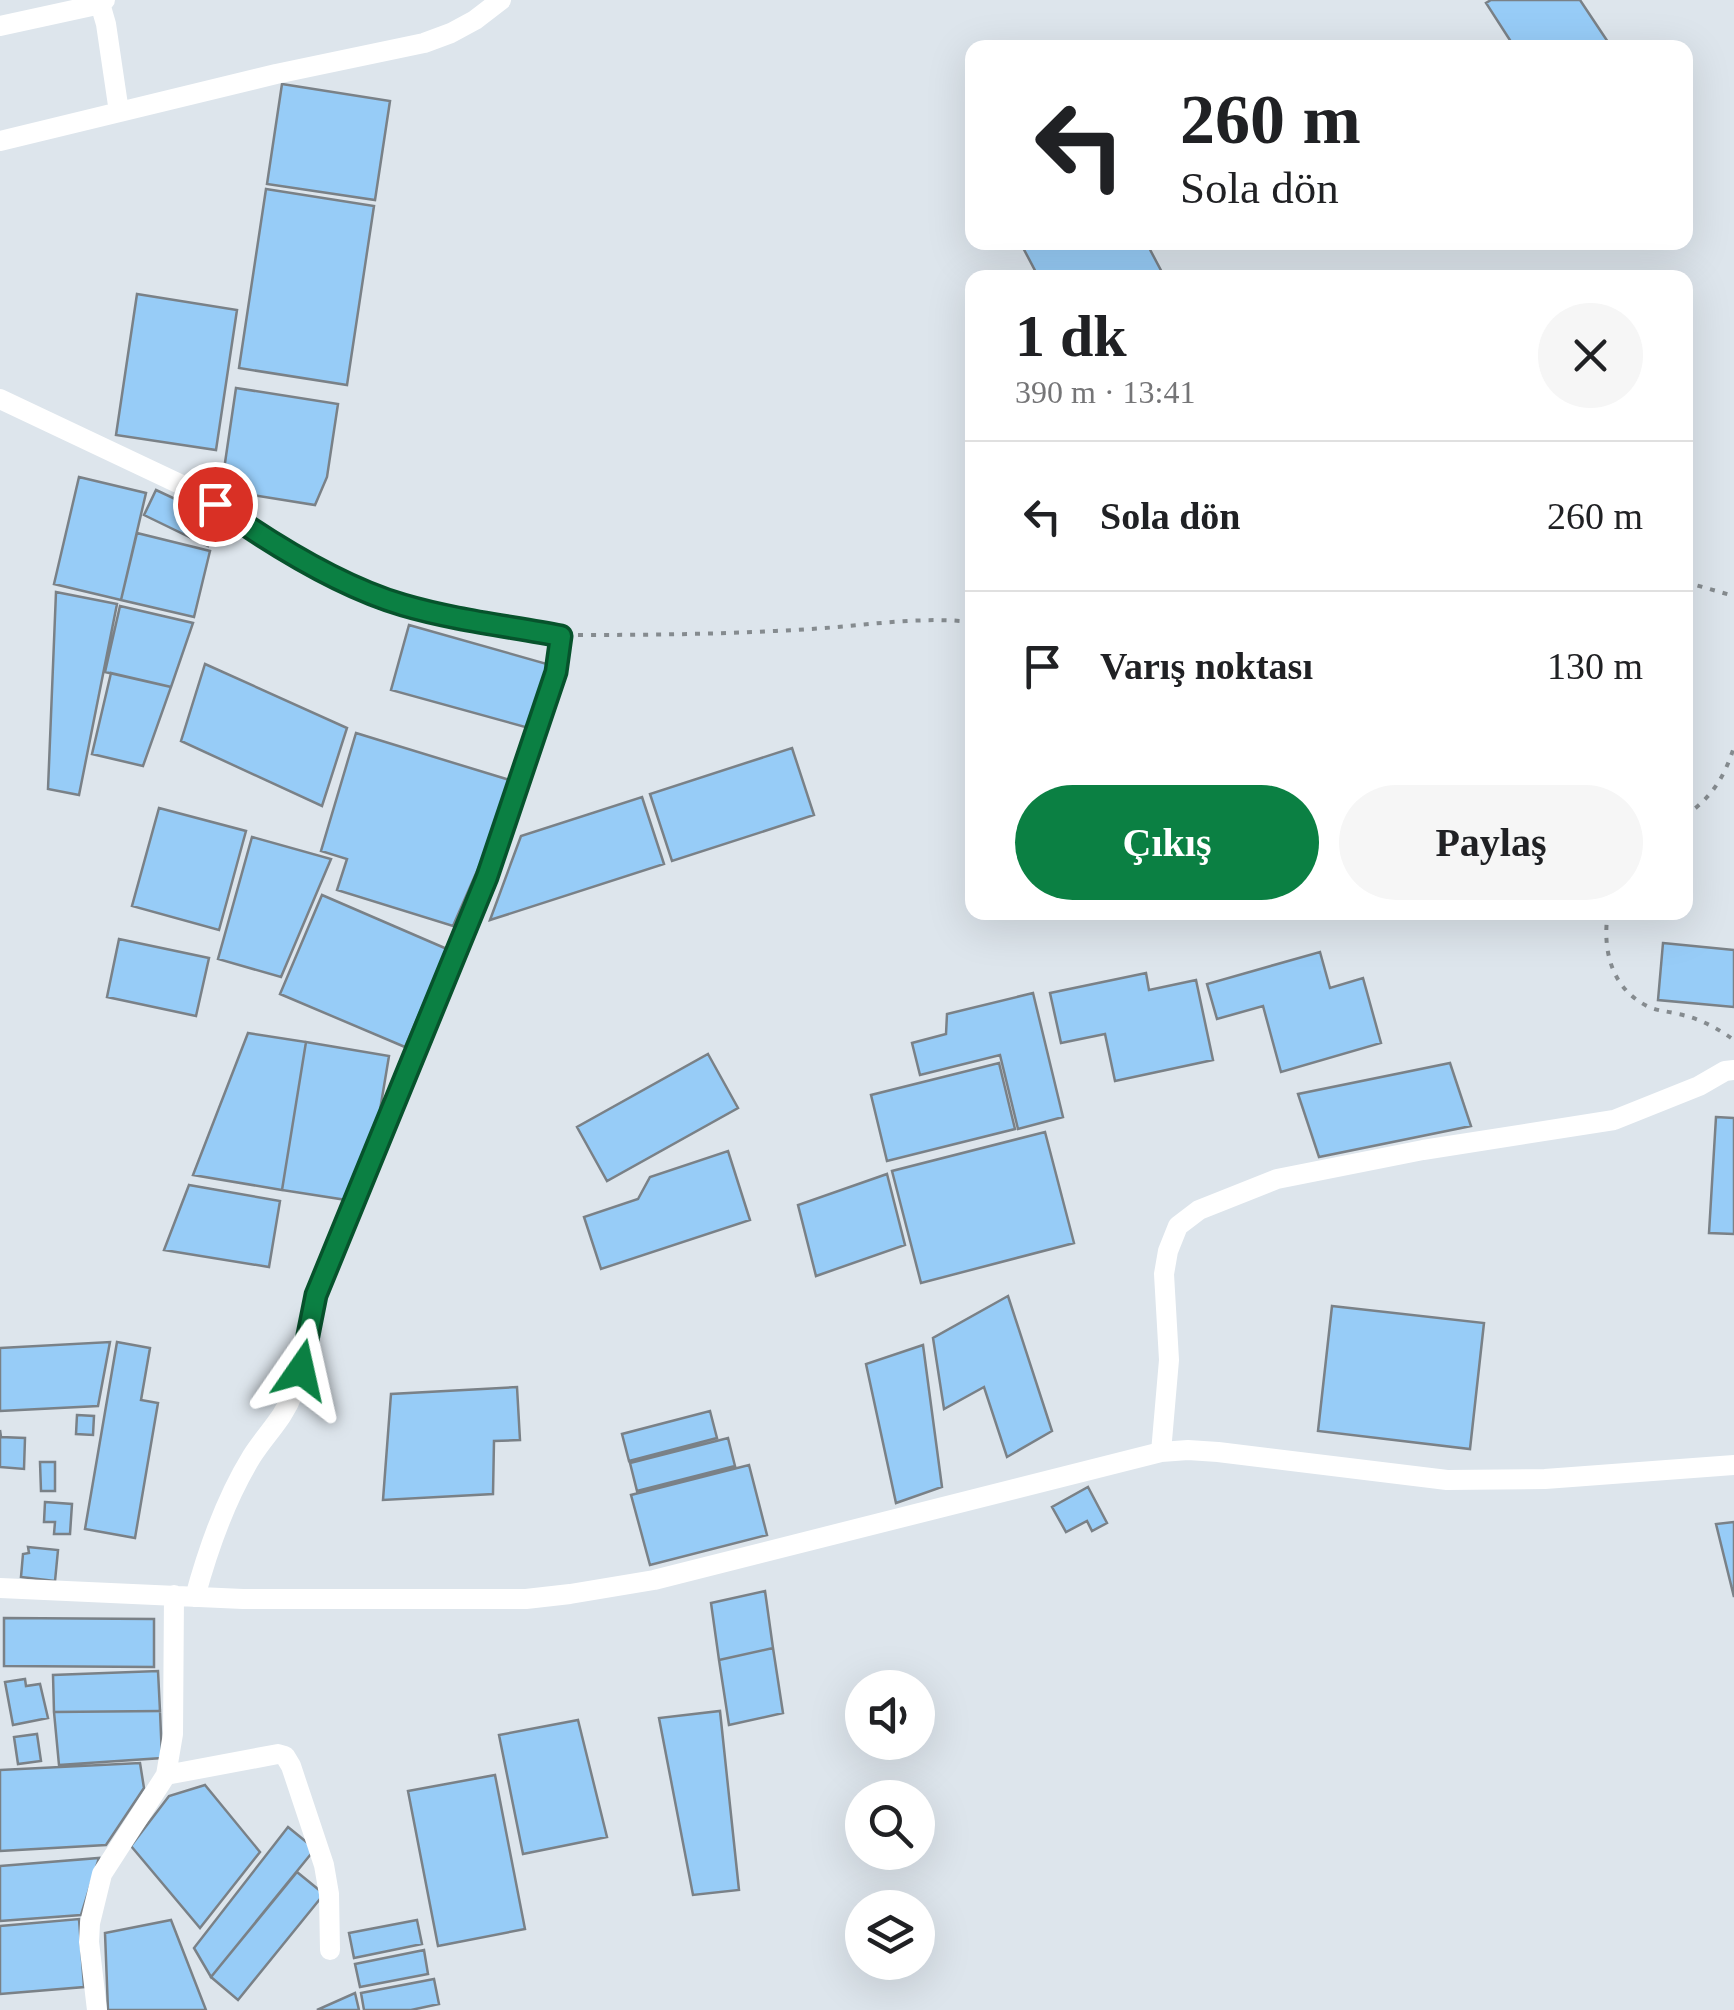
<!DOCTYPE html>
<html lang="tr">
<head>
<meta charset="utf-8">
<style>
	body { margin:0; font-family:Georgia,serif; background:#f6f6f6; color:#202124; height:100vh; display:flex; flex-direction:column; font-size:38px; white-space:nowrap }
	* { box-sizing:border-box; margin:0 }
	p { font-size:32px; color:#757577 }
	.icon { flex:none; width:55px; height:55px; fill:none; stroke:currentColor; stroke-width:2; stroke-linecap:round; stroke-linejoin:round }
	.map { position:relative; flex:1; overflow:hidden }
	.panel { position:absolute; left:965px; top:270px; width:728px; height:650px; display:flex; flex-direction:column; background:#fff; border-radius:20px; box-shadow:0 10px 40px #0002 }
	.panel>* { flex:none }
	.banner { position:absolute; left:965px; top:40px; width:728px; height:210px; border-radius:20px; box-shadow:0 10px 40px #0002; background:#fff; color:#202124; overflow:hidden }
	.controls { position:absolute; left:845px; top:1670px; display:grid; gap:20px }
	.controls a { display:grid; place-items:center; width:90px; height:90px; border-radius:50%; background:#fff; box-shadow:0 10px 40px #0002; font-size:50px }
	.pin { position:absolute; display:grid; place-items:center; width:85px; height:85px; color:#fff; margin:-42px; border:5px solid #fff; border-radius:50%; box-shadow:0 2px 10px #0007 }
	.me { position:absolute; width:110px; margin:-55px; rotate:11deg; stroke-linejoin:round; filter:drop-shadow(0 0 8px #0008) }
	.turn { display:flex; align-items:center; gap:35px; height:210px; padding:0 50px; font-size:45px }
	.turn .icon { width:130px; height:130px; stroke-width:2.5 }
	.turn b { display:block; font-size:70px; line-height:85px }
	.round { display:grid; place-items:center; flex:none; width:105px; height:105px; border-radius:52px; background:#f6f6f6 }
	.headline { display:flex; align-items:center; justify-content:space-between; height:170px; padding:0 50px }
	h1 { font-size:60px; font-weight:800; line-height:75px }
	.primary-button { display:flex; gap:20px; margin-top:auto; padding:20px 50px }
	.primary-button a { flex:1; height:115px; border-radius:60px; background:#0b8043; color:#fff; font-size:40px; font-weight:800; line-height:115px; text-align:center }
	.primary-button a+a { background:#f6f6f6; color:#202124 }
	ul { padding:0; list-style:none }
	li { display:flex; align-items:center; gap:30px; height:150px; padding:0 50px; border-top:2px solid #e0e0e0 }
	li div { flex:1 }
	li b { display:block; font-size:38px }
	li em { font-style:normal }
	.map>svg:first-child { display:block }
</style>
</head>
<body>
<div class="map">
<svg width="1734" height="2010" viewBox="0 0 1734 2010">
	<rect width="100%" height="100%" fill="#dde5ec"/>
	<path fill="#97ccf7" stroke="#7a8187" stroke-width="2.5" d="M 1491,0 L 1580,0 L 1612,48 L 1515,48 L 1486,3 Z
		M 282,84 L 390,101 L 375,200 L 267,184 Z
		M 266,189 L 374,206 L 347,385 L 239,368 Z
		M 1020,242 L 1146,242 L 1165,278 L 1039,278 Z
		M 137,294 L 237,310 L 216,450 L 116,435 Z
		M 236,388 L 338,404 L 327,477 L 315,505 L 221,490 Z
		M 79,477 L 146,493 L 121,600 L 54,584 Z
		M 156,490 L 220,520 L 208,546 L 144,515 Z
		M 137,533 L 210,551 L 194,617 L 121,600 Z
		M 56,592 L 117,604 L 79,795 L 48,789 Z
		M 120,606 L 193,623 L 171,687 L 105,672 Z
		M 409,625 L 554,666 L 536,730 L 391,690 Z
		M 205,664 L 347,728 L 322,806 L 181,741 Z
		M 111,673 L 171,687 L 143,766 L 92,754 Z
		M 356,733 L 516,782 L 453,926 L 337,890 L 347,859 L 321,851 Z
		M 792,748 L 814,815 L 672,861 L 650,794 Z
		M 642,797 L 664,864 L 490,920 L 521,836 Z
		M 159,808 L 246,831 L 219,930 L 132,906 Z
		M 252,837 L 331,859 L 281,977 L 218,959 Z
		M 322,895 L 447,949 L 405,1047 L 280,994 Z
		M 119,939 L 209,958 L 196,1016 L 107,997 Z
		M 1663,943 L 1734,950 L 1734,1007 L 1658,1000 Z
		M 1320,952 L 1330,988 L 1363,978 L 1381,1043 L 1281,1072 L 1263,1006 L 1217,1019 L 1207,984 Z
		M 1146,973 L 1149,990 L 1196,980 L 1213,1060 L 1115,1081 L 1105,1034 L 1061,1043 L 1050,993 Z
		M 1033,993 L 1063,1117 L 1018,1129 L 1000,1055 L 920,1075 L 912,1043 L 946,1034 L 947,1014 Z
		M 248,1033 L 306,1042 L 282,1190 L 193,1175 Z
		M 306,1042 L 389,1056 L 372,1158 L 353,1201 L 282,1190 Z
		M 708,1054 L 738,1108 L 607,1181 L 577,1127 Z
		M 999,1063 L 1015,1129 L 887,1161 L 871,1095 Z
		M 1450,1063 L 1471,1126 L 1319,1157 L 1298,1094 Z
		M 1716,1117 L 1734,1118 L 1734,1234 L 1709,1233 Z
		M 1045,1132 L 1074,1243 L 921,1283 L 892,1171 Z
		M 728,1151 L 750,1220 L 601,1269 L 584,1217 L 638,1199 L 650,1177 Z
		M 887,1174 L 905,1245 L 816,1276 L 798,1205 Z
		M 189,1185 L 280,1201 L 269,1267 L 164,1250 Z
		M 1008,1296 L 1052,1431 L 1007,1457 L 984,1387 L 944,1409 L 933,1338 Z
		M 1332,1306 L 1484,1323 L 1470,1449 L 1318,1431 Z
		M 110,1342 L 98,1406 L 0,1411 L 0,1348 Z
		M 117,1342 L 150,1348 L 141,1400 L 158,1403 L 135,1538 L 85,1529 Z
		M 923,1345 L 942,1487 L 896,1503 L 866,1364 Z
		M 517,1387 L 520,1440 L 494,1441 L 493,1494 L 383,1500 L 391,1394 Z
		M 710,1411 L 717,1438 L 629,1461 L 622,1434 Z
		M 77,1415 L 94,1416 L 93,1435 L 76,1434 Z
		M 0,1430 L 1,1437 L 25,1438 L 24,1469 L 0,1467 Z
		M 728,1438 L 735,1466 L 637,1491 L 630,1463 Z
		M 40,1462 L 55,1462 L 55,1491 L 41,1491 Z
		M 749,1465 L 767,1535 L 650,1565 L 631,1495 Z
		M 1088,1487 L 1107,1523 L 1092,1531 L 1087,1521 L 1066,1532 L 1052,1507 Z
		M 45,1502 L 72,1504 L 70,1534 L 54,1534 L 55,1522 L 44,1522 Z
		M 1734,1522 L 1734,1597 L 1716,1524 Z
		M 28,1547 L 58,1550 L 55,1581 L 21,1577 L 23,1554 L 29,1553 Z
		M 765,1591 L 773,1648 L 719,1660 L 711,1603 Z
		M 4,1618 L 154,1619 L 154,1667 L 4,1666 Z
		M 773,1648 L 783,1713 L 729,1725 L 719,1660 Z
		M 158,1671 L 160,1711 L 54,1712 L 53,1675 Z
		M 25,1679 L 26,1686 L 40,1684 L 48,1718 L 13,1725 L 5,1682 Z
		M 160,1711 L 162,1758 L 59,1765 L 54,1712 Z
		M 720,1711 L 739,1890 L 693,1895 L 659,1718 Z
		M 578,1720 L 607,1837 L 523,1854 L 499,1735 Z
		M 37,1734 L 41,1761 L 18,1764 L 14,1737 Z
		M 140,1763 L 144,1788 L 106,1845 L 0,1851 L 0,1770 Z
		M 495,1775 L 525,1929 L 438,1946 L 408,1791 Z
		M 205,1785 L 260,1852 L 200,1928 L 131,1846 L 169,1796 Z
		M 288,1827 L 315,1849 L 211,1977 L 194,1948 Z
		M 99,1858 L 81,1915 L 0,1921 L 0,1866 Z
		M 297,1872 L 324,1894 L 238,2000 L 211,1977 Z
		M 79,1919 L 84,1987 L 0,1994 L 0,1926 Z
		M 171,1920 L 206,2010 L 108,2010 L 105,1933 Z
		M 417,1920 L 422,1944 L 354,1958 L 349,1933 Z
		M 424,1950 L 428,1974 L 360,1987 L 355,1964 Z
		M 434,1979 L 439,2004 L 411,2010 L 364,2010 L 361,1993 Z
		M 355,1993 L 359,2010 L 317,2010 Z"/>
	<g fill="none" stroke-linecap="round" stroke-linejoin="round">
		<path stroke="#858b8f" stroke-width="4" stroke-dasharray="5 8" stroke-linecap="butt" d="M 1685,582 L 1734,596
			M 578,635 C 656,635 733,634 810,629 C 864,626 918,616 972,622
			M 1685,816 C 1712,797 1724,778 1734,747
			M 1608,912 C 1602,949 1611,988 1647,1006 C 1657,1011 1667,1011 1678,1014 C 1699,1018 1717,1028 1734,1040"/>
		<path stroke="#fff" stroke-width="20" d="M 99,0 L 106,24 L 119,112
			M 0,26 L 101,4 L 105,0
			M 0,141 L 276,74 L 424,43 L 451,33 L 475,20 L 501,0
			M 0,399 L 184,486 L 282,549 L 363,591 L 400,604 L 435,613 L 561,636 C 552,693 530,748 512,803 C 457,968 384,1128 318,1290 C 305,1323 306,1360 293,1393 C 284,1418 266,1434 252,1456 C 226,1498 208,1549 195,1597
			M 1161,1452 L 1169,1360 L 1164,1274 L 1168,1251 L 1178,1226 L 1199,1210 L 1277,1179 L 1423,1150 L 1614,1120 L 1699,1086 L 1725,1071 L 1734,1070
			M 0,1588 L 243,1599 L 526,1599 L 570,1594 L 654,1580 L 1161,1452 L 1188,1450 L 1218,1452 L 1447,1480 L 1545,1479 L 1734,1465
			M 166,1775 L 278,1754 L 285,1756 L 291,1766 L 324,1865 L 329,1894 L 330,1950
			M 97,2010 L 89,1942 L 90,1923 L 102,1874 L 166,1775 L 173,1734 L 174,1595"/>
	</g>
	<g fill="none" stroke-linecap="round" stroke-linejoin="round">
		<g stroke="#07532c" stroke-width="25">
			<path id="route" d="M 215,504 C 270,543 338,586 403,605 C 454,620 508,626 561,636 L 556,672 L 487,877 L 316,1295 L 301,1370"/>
		</g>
		<use href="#route" stroke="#0b8043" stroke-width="18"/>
	</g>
</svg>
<div class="controls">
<a><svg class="icon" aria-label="sound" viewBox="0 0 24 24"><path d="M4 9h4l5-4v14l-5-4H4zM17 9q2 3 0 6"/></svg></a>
<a><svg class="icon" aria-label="search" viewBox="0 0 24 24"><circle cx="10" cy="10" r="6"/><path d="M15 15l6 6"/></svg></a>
<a><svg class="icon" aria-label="layers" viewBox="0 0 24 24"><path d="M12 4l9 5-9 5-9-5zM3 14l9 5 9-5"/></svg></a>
</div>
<div class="pin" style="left:215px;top:504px;background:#d93025"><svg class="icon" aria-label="arrive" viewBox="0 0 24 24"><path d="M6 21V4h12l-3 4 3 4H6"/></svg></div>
<svg class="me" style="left:301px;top:1370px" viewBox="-20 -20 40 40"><path d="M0-17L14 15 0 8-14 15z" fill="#0b8043" stroke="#fff" stroke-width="4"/></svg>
<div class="banner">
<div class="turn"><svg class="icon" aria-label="left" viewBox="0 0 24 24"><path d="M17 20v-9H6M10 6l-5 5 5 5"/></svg><div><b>260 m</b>Sola dön</div></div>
</div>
<section class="panel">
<div class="headline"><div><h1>1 dk</h1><p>390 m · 13:41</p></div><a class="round"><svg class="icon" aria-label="close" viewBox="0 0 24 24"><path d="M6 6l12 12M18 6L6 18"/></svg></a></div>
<ul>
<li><svg class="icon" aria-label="left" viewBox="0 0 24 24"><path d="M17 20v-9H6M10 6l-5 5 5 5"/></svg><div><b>Sola dön</b></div><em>260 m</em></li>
<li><svg class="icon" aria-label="arrive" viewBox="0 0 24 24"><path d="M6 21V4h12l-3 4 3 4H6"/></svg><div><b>Varış noktası</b></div><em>130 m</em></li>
</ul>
<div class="primary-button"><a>Çıkış</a><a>Paylaş</a></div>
</section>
</div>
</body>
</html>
